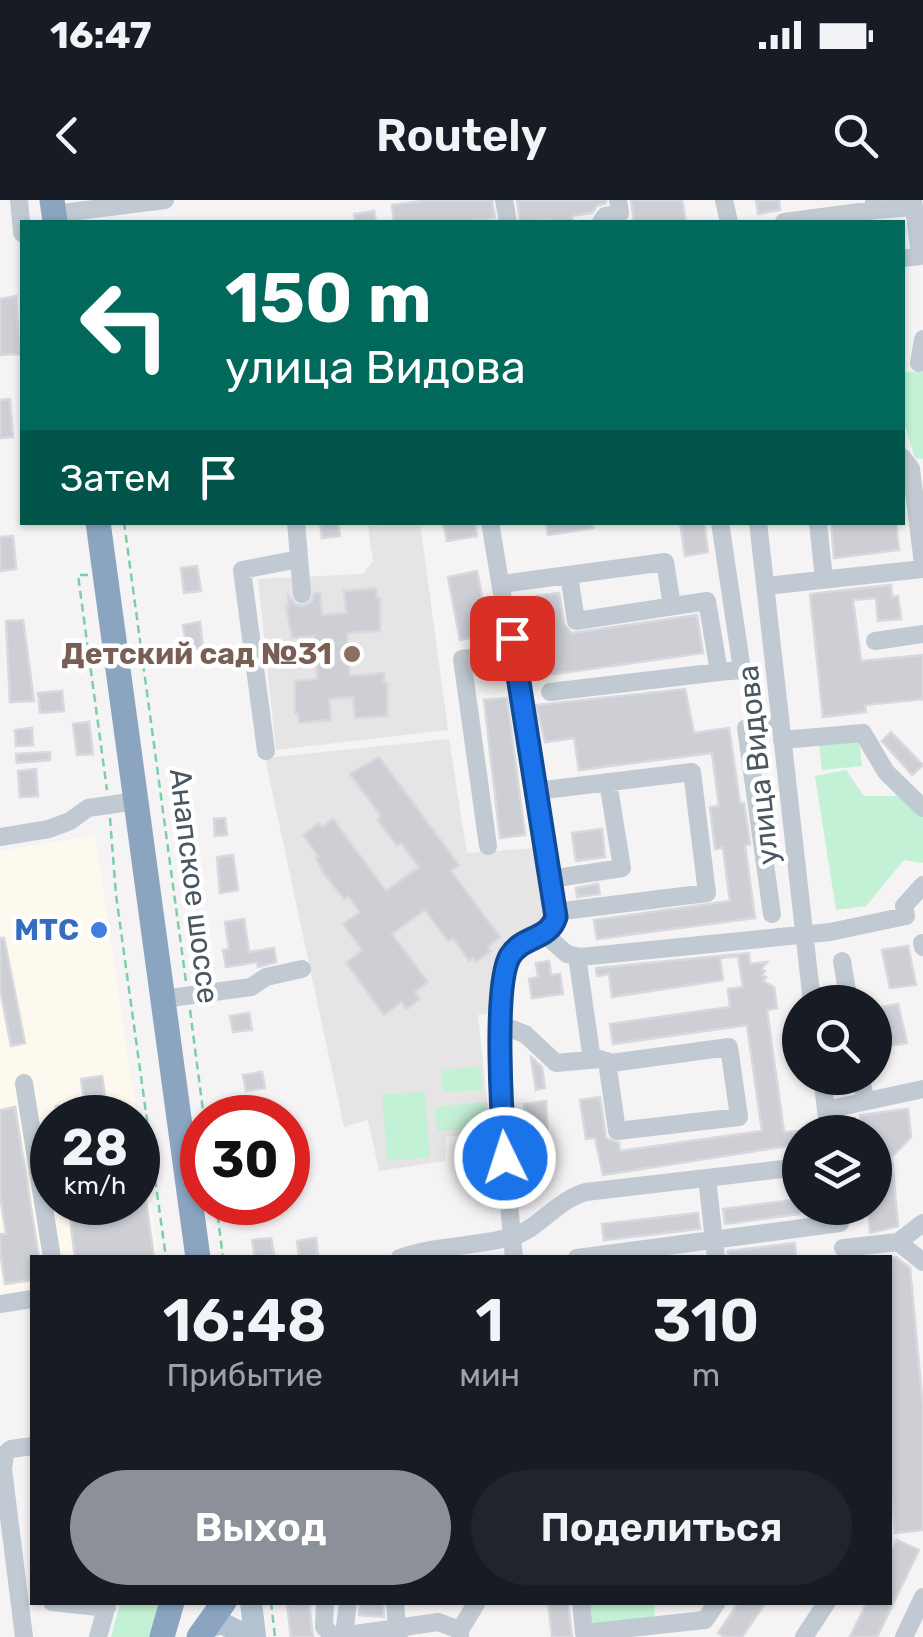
<!DOCTYPE html>
<html lang="ru">
<head>
<meta charset="utf-8">
<style>
	body { margin:0; font-family:Rubik,sans-serif; background:#20242c; color:#f1f3f6; height:100vh; display:flex; flex-direction:column; font-size:38px; white-space:nowrap }
	* { box-sizing:border-box; margin:0 }
	p { font-size:32px; color:#9ea1a6 }
	.icon { flex:none; width:55px; height:55px; fill:none; stroke:currentColor; stroke-width:2; stroke-linecap:round; stroke-linejoin:round }
	.map { position:relative; flex:1; overflow:hidden }
	.details { position:absolute; left:30px; top:1055px; width:862px; height:350px; display:flex; flex-direction:column; background:#171b24; border-radius:0px; box-shadow:0 2px 8px #0004 }
	.details>* { flex:none }
	.top-card { position:absolute; left:20px; top:20px; width:885px; height:305px; border-radius:0px; box-shadow:0 2px 8px #0004; background:#00695c; color:#fff; overflow:hidden }
	.controls { position:absolute; left:782px; top:785px; display:grid; gap:20px }
	.controls a { display:grid; place-items:center; width:110px; height:110px; border-radius:50%; background:#171b24; box-shadow:0 2px 8px #0004; font-size:50px }
	.speed { position:absolute; left:30px; top:895px; display:flex; gap:20px; font-size:50px; font-weight:700; text-align:center }
	.speed>* { display:grid; place-content:center; width:130px; height:130px; border-radius:50%; background:#171b24; box-shadow:0 2px 8px #0004; line-height:1 }
	.speed small { font-size:25px; font-weight:400 }
	.speed .limit { border:15px solid #d22; background:#fff; color:#111 }
	.pin { position:absolute; display:grid; place-items:center; width:85px; height:85px; color:#fff; margin:-42px; border-radius:20px; box-shadow:0 5px 15px #0006 }
	.me { position:absolute; width:110px; margin:-55px; rotate:356deg; stroke-linejoin:round; filter:drop-shadow(0 0 8px #0008) }
	.turn { display:flex; align-items:center; gap:35px; height:210px; padding:0 40px; font-size:45px }
	.turn .icon { width:130px; height:130px; stroke-width:2.5 }
	.turn b { display:block; font-size:70px; line-height:85px }
	.then { display:flex; align-items:center; height:95px; padding:0 40px; background:#0003; gap:20px; font-size:38px }
	.eta { display:flex; justify-content:space-evenly; align-items:center; height:170px; text-align:center }
	.eta b { font-size:60px; font-weight:600; line-height:70px }
	.action { display:flex; gap:20px; margin-top:auto; padding:20px 40px }
	.action a { flex:1; height:115px; border-radius:60px; background:#8c9099; color:#fff; font-size:40px; font-weight:600; line-height:115px; text-align:center }
	.action a+a { background:#20242c; color:#f1f3f6 }
	.status { display:flex; justify-content:space-between; align-items:center; height:70px; padding:0 50px; background:#171b24; direction:ltr }
	.status svg { height:28px; fill:currentColor }
	header { display:flex; justify-content:space-between; align-items:center; height:130px; padding:0 40px; background:#171b24; font-size:45px; font-weight:600 }
	.map>svg:first-child { display:block }
</style>
</head>
<body>
<div class="status"><b>16:47</b><svg viewBox="0 0 49 12"><path d="M0 12V9h3v3zM5 12V6h3v6zM10 12V3h3v9zM15 12V0h3v12zM26 1h20v11H26zM47 4h2v5h-2z"/></svg></div>
<header><svg class="icon" aria-label="back" viewBox="0 0 24 24"><path d="M15 5l-7 7 7 7"/></svg>Routely<svg class="icon" aria-label="search" viewBox="0 0 24 24"><circle cx="10" cy="10" r="6"/><path d="M15 15l6 6"/></svg></header>
<div class="map">
<svg width="923" height="1437" viewBox="0 0 923 1437">
	<rect width="100%" height="100%" fill="#f5f3f3"/>
	<path fill="#fdf9ef" d="M 95,635 L 137,917 L 52,918 L 52,1002 L 138,1002 L 138,918 L 158,1057 L 32,1058 L 32,1091 L 0,1094 L 0,651 Z"/>
	<path fill="#e6e4e5" d="M 420,323 L 448,530 L 276,550 L 258,379 L 363,374 L 373,361 L 368,326 Z
		M 449,539 L 467,653 L 537,648 L 543,717 L 505,753 L 493,813 L 478,815 L 490,931 L 446,937 L 445,961 L 379,971 L 368,920 L 344,927 L 265,558 Z"/>
	<path fill="#c3f1d5" d="M 902,172 L 923,172 L 923,259 L 915,258 L 903,219 Z
		M 859,539 L 862,566 L 822,570 L 819,544 Z
		M 846,570 L 864,596 L 902,596 L 923,614 L 923,663 L 904,660 L 866,706 L 836,710 L 815,576 Z
		M 481,867 L 482,890 L 442,892 L 441,870 Z
		M 425,892 L 430,958 L 387,961 L 382,894 Z
		M 484,902 L 486,927 L 437,931 L 435,907 Z
		M 120,1403 L 163,1403 L 155,1437 L 111,1437 Z
		M 583,1403 L 654,1403 L 655,1420 L 587,1428 Z"/>
	<path fill="#cdcfd5" stroke="#d7d9de" stroke-width="2.5" d="M 429,0 L 492,0 L 495,18 L 458,22 L 394,22 L 392,5 Z
		M 517,0 L 606,0 L 606,3 L 597,6 L 592,13 L 572,16 L 573,22 L 552,22 L 551,19 L 520,22 Z
		M 631,0 L 682,0 L 686,22 L 634,22 Z
		M 756,0 L 779,0 L 780,10 L 758,14 Z
		M 374,11 L 376,22 L 355,22 L 354,14 Z
		M 16,96 L 19,154 L 0,155 L 0,99 Z
		M 10,199 L 13,237 L 0,238 L 0,200 Z
		M 338,322 L 340,336 L 322,338 L 320,323 Z
		M 443,322 L 475,322 L 477,336 L 447,341 Z
		M 546,322 L 592,322 L 593,328 L 548,335 Z
		M 680,322 L 704,322 L 708,352 L 685,356 Z
		M 831,322 L 896,322 L 899,350 L 834,358 Z
		M 13,336 L 16,369 L 0,371 L 0,337 Z
		M 197,366 L 201,391 L 184,393 L 181,368 Z
		M 477,371 L 490,438 L 481,439 L 480,436 L 460,440 L 448,377 Z
		M 891,385 L 892,397 L 898,396 L 901,419 L 878,421 L 876,398 L 853,400 L 861,461 L 923,455 L 923,499 L 865,505 L 866,512 L 823,517 L 810,394 Z
		M 376,388 L 377,398 L 380,398 L 380,431 L 347,433 L 350,476 L 384,473 L 384,483 L 387,483 L 387,516 L 355,518 L 353,497 L 329,499 L 331,520 L 299,523 L 298,513 L 295,513 L 295,481 L 317,479 L 314,436 L 292,438 L 286,406 L 289,406 L 288,396 L 296,405 L 304,406 L 313,400 L 314,393 L 320,393 L 322,415 L 346,413 L 344,391 Z
		M 559,393 L 564,424 L 572,433 L 697,415 L 703,453 L 547,475 L 536,396 Z
		M 23,420 L 34,501 L 10,502 L 6,421 Z
		M 200,422 L 203,448 L 187,450 L 183,425 Z
		M 685,489 L 694,533 L 729,528 L 740,603 L 744,603 L 750,644 L 745,645 L 755,718 L 597,739 L 594,720 L 730,701 L 723,648 L 715,649 L 710,607 L 719,606 L 712,553 L 579,570 L 574,538 L 545,542 L 536,505 Z
		M 62,491 L 64,511 L 40,513 L 38,493 Z
		M 507,498 L 525,635 L 500,638 L 484,500 Z
		M 89,522 L 93,554 L 77,555 L 73,524 Z
		M 32,528 L 33,545 L 16,546 L 15,530 Z
		M 891,532 L 923,565 L 912,575 L 882,541 Z
		M 50,552 L 50,560 L 17,563 L 16,554 Z
		M 379,557 L 459,665 L 451,671 L 500,737 L 488,747 L 491,751 L 476,762 L 473,758 L 469,761 L 453,738 L 448,741 L 425,710 L 392,734 L 428,782 L 415,792 L 420,799 L 407,809 L 401,802 L 384,815 L 346,763 L 362,750 L 343,724 L 360,712 L 348,696 L 344,699 L 323,672 L 316,658 L 319,657 L 303,635 L 319,623 L 322,627 L 333,619 L 386,691 L 419,667 L 401,643 L 397,646 L 377,619 L 381,616 L 350,574 Z
		M 36,569 L 38,596 L 20,597 L 18,571 Z
		M 225,618 L 227,635 L 215,636 L 214,619 Z
		M 602,629 L 605,657 L 576,661 L 572,633 Z
		M 233,655 L 238,690 L 220,693 L 217,657 Z
		M 598,684 L 600,694 L 577,697 L 576,688 Z
		M 244,719 L 249,752 L 274,748 L 276,762 L 258,767 L 257,762 L 226,767 L 223,750 L 229,749 L 225,722 Z
		M 0,738 L 4,738 L 25,843 L 11,846 L 0,789 Z
		M 908,746 L 916,785 L 890,788 L 882,750 Z
		M 749,753 L 750,764 L 767,762 L 761,769 L 765,771 L 762,775 L 766,777 L 763,781 L 774,787 L 777,808 L 767,810 L 784,932 L 800,931 L 800,944 L 603,975 L 595,938 L 586,939 L 580,900 L 600,897 L 606,938 L 619,943 L 620,951 L 762,931 L 747,825 L 613,844 L 610,824 L 730,807 L 728,789 L 743,787 L 738,756 L 720,758 L 723,780 L 612,797 L 609,774 L 597,776 L 596,768 Z
		M 549,761 L 551,775 L 560,774 L 563,794 L 532,798 L 529,779 L 538,777 L 536,763 Z
		M 898,804 L 907,843 L 880,847 L 875,828 L 875,808 Z
		M 249,813 L 252,830 L 233,832 L 230,816 Z
		M 531,857 L 542,867 L 545,888 L 536,890 Z
		M 262,872 L 265,888 L 246,891 L 243,875 Z
		M 102,876 L 106,903 L 85,906 L 81,879 Z
		M 546,901 L 549,960 L 524,964 L 518,926 L 526,925 L 524,904 Z
		M 75,904 L 77,918 L 57,918 L 56,906 Z
		M 15,907 L 39,1058 L 32,1058 L 32,1080 L 5,1084 L 0,1051 L 0,1034 L 6,1034 L 0,995 L 0,910 Z
		M 908,909 L 911,937 L 892,957 L 898,1026 L 870,1033 L 868,1008 L 875,1008 L 875,932 L 862,932 L 860,915 Z
		M 138,978 L 143,978 L 154,1058 L 75,1058 L 68,1002 L 138,1002 Z
		M 800,999 L 800,1014 L 725,1024 L 723,1009 Z
		M 698,1013 L 700,1029 L 604,1040 L 602,1024 Z
		M 271,1038 L 274,1054 L 255,1057 L 252,1040 Z
		M 316,1038 L 318,1055 L 299,1057 L 297,1041 Z
		M 795,1043 L 796,1058 L 728,1058 L 728,1051 Z
		M 890,1057 L 896,1057 L 910,1068 L 923,1209 L 923,1330 L 895,1333 L 890,1277 Z
		M 897,1340 L 919,1350 L 877,1437 L 850,1437 L 867,1402 L 890,1402 L 890,1354 Z
		M 309,1402 L 313,1437 L 291,1437 L 287,1405 Z
		M 360,1402 L 383,1402 L 384,1417 L 359,1415 Z
		M 548,1402 L 568,1402 L 572,1437 L 552,1437 Z
		M 739,1402 L 766,1402 L 742,1437 L 725,1437 L 718,1433 Z"/>
	<g fill="none" stroke-linecap="round" stroke-linejoin="round">
		<path stroke="#7ad0a6" stroke-width="2.5" stroke-dasharray="8 5" stroke-linecap="butt" d="M 124,322 L 186,782
			M 88,375 L 78,375 L 107,590
			M 110,618 L 116,695 L 166,1058
			M 190,810 L 204,918
			M 216,1002 L 223,1058
			M 271,1402 L 275,1437"/>
		<path stroke="#c1cad2" stroke-width="18" d="M 19,0 L 22,33
			M 504,0 L 508,22
			M 724,0 L 729,22
			M 875,10 L 914,7 L 913,0
			M 54,14 L 165,0
			M 601,22 L 605,16 L 620,13 L 618,0
			M 784,22 L 875,10 L 874,0
			M 902,58 L 920,56 L 914,7
			M 919,163 L 923,139
			M 902,257 L 911,269 L 923,363
			M 296,322 L 302,394
			M 490,322 L 556,717 C 549,742 516,737 507,762 C 498,790 501,819 501,847 C 502,918 507,987 514,1058
			M 758,322 L 812,802
			M 818,322 L 824,380
			M 502,384 L 665,362 L 672,406
			M 766,386 L 922,369 L 923,365
			M 875,441 L 923,434
			M 719,472 L 742,470 L 720,322
			M 550,492 L 719,472 L 707,401 L 576,421 L 569,375
			M 782,540 L 863,533 L 886,572 L 923,608
			M 266,551 L 242,370 L 299,359
			M 536,591 L 692,572 L 707,693 L 555,712
			M 0,637 L 49,629 L 70,621 L 88,608 L 136,601
			M 488,646 L 462,459 C 492,455 498,461 519,482
			M 550,679 L 622,668 L 608,582
			M 772,714 L 746,528 L 780,522
			M 544,734 L 567,754 L 580,757 L 830,732 L 906,716 L 904,706 L 923,685
			M 922,743 L 923,747
			M 577,756 L 592,860
			M 842,761 L 849,802
			M 163,799 L 251,787 L 266,777 L 302,769
			M 501,825 L 525,834 L 556,863 L 600,859 L 611,863 L 729,847 L 739,917 L 617,931 L 607,861
			M 822,878 L 829,932
			M 861,878 L 865,900
			M 24,883 L 52,1058
			M 826,910 L 923,889
			M 707,978 L 716,1058
			M 898,1042 L 923,1023
			M 843,1048 L 898,1042 L 923,1062
			M 400,1058 C 434,1045 475,1047 511,1037 C 540,1029 556,1000 586,992 L 800,967
			M 577,1058 L 840,1023
			M 0,1104 L 32,1099
			M 52,1402 L 107,1408
			M 325,1402 L 324,1427 L 334,1437 L 397,1428 L 399,1437
			M 395,1402 L 397,1428 L 438,1422 L 460,1430
			M 581,1402 L 584,1433 L 705,1420 L 717,1402
			M 344,1435 L 348,1402
			M 24,1437 L 3,1269 L 5,1254 L 11,1249 L 32,1246
			M 98,1437 L 108,1402
			M 460,1437 L 460,1430 L 477,1402
			M 804,1437 L 827,1402
			M 904,1437 L 923,1397"/>
		<path stroke="#b3c2d1" stroke-width="22" d="M 251,1402 L 255,1437
			M 204,1428 L 222,1423 L 249,1437"/>
		<path stroke="#8ba5c1" stroke-width="25" d="M 52,0 L 55,22
			M 98,322 L 198,1058
			M 162,1437 L 172,1402
			M 199,1437 L 224,1402"/>
	</g>
	<g fill="none" stroke-linecap="round" stroke-linejoin="round">
		<g stroke="#114b97" stroke-width="25">
			<path id="route" d="M 505,958 C 502,920 493,785 510,756 C 522,736 549,740 556,717 L 512,438"/>
		</g>
		<use href="#route" stroke="#1a73e8" stroke-width="18"/>
	</g>
	<circle fill="#8d6e63" stroke="#fff" stroke-width="4" cx="352" cy="454" r="10"/>
	<circle fill="#3f7fe0" stroke="#fff" stroke-width="4" cx="99" cy="730" r="10"/>
	<g text-anchor="middle" dominant-baseline="central" stroke-width="9" stroke-linejoin="round" paint-order="stroke">
		<g font-size="30" font-weight="bold" fill="#785e54" stroke="#fff" text-anchor="end">
			<text x="332" y="454">Детский сад №31</text>
		</g>
		<g font-size="30" fill="#4a5661" stroke="#fff">
			<text transform="translate(758 565) rotate(-96)">улица Видова</text>
			<text transform="translate(194 686) rotate(83)">Анапское шоссе</text>
		</g>
		<g font-size="30" font-weight="bold" fill="#366cbe" stroke="#fff" text-anchor="end">
			<text x="79" y="730">МТС</text>
		</g>
	</g>
</svg>
<div class="controls">
<a><svg class="icon" aria-label="search" viewBox="0 0 24 24"><circle cx="10" cy="10" r="6"/><path d="M15 15l6 6"/></svg></a>
<a><svg class="icon" aria-label="layers" viewBox="0 0 24 24"><path d="M12 4l9 5-9 5-9-5zM3 14l9 5 9-5"/></svg></a>
</div>
<div class="speed"><div>28<small>km/h</small></div><div class="limit">30</div></div>
<div class="pin" style="left:512px;top:438px;background:#d93025"><svg class="icon" aria-label="arrive" viewBox="0 0 24 24"><path d="M6 21V4h12l-3 4 3 4H6"/></svg></div>
<svg class="me" style="left:505px;top:958px" viewBox="-20 -20 40 40"><circle r="17" fill="#1a73e8" stroke="#fff" stroke-width="3"/><path d="M0-11L8 9 0 5-8 9z" fill="#fff"/></svg>
<div class="top-card">
<div class="turn"><svg class="icon" aria-label="left" viewBox="0 0 24 24"><path d="M17 20v-9H6M10 6l-5 5 5 5"/></svg><div><b>150 m</b>улица Видова</div></div>
<div class="then">Затем<svg class="icon" aria-label="arrive" viewBox="0 0 24 24"><path d="M6 21V4h12l-3 4 3 4H6"/></svg></div>
</div>
<section class="details">
<div class="eta">
<div><b>16:48</b><p>Прибытие</p></div>
<div><b>1</b><p>мин</p></div>
<div><b>310</b><p>m</p></div>
</div>
<div class="action"><a>Выход</a><a>Поделиться</a></div>
</section>
</div>
</body>
</html>
